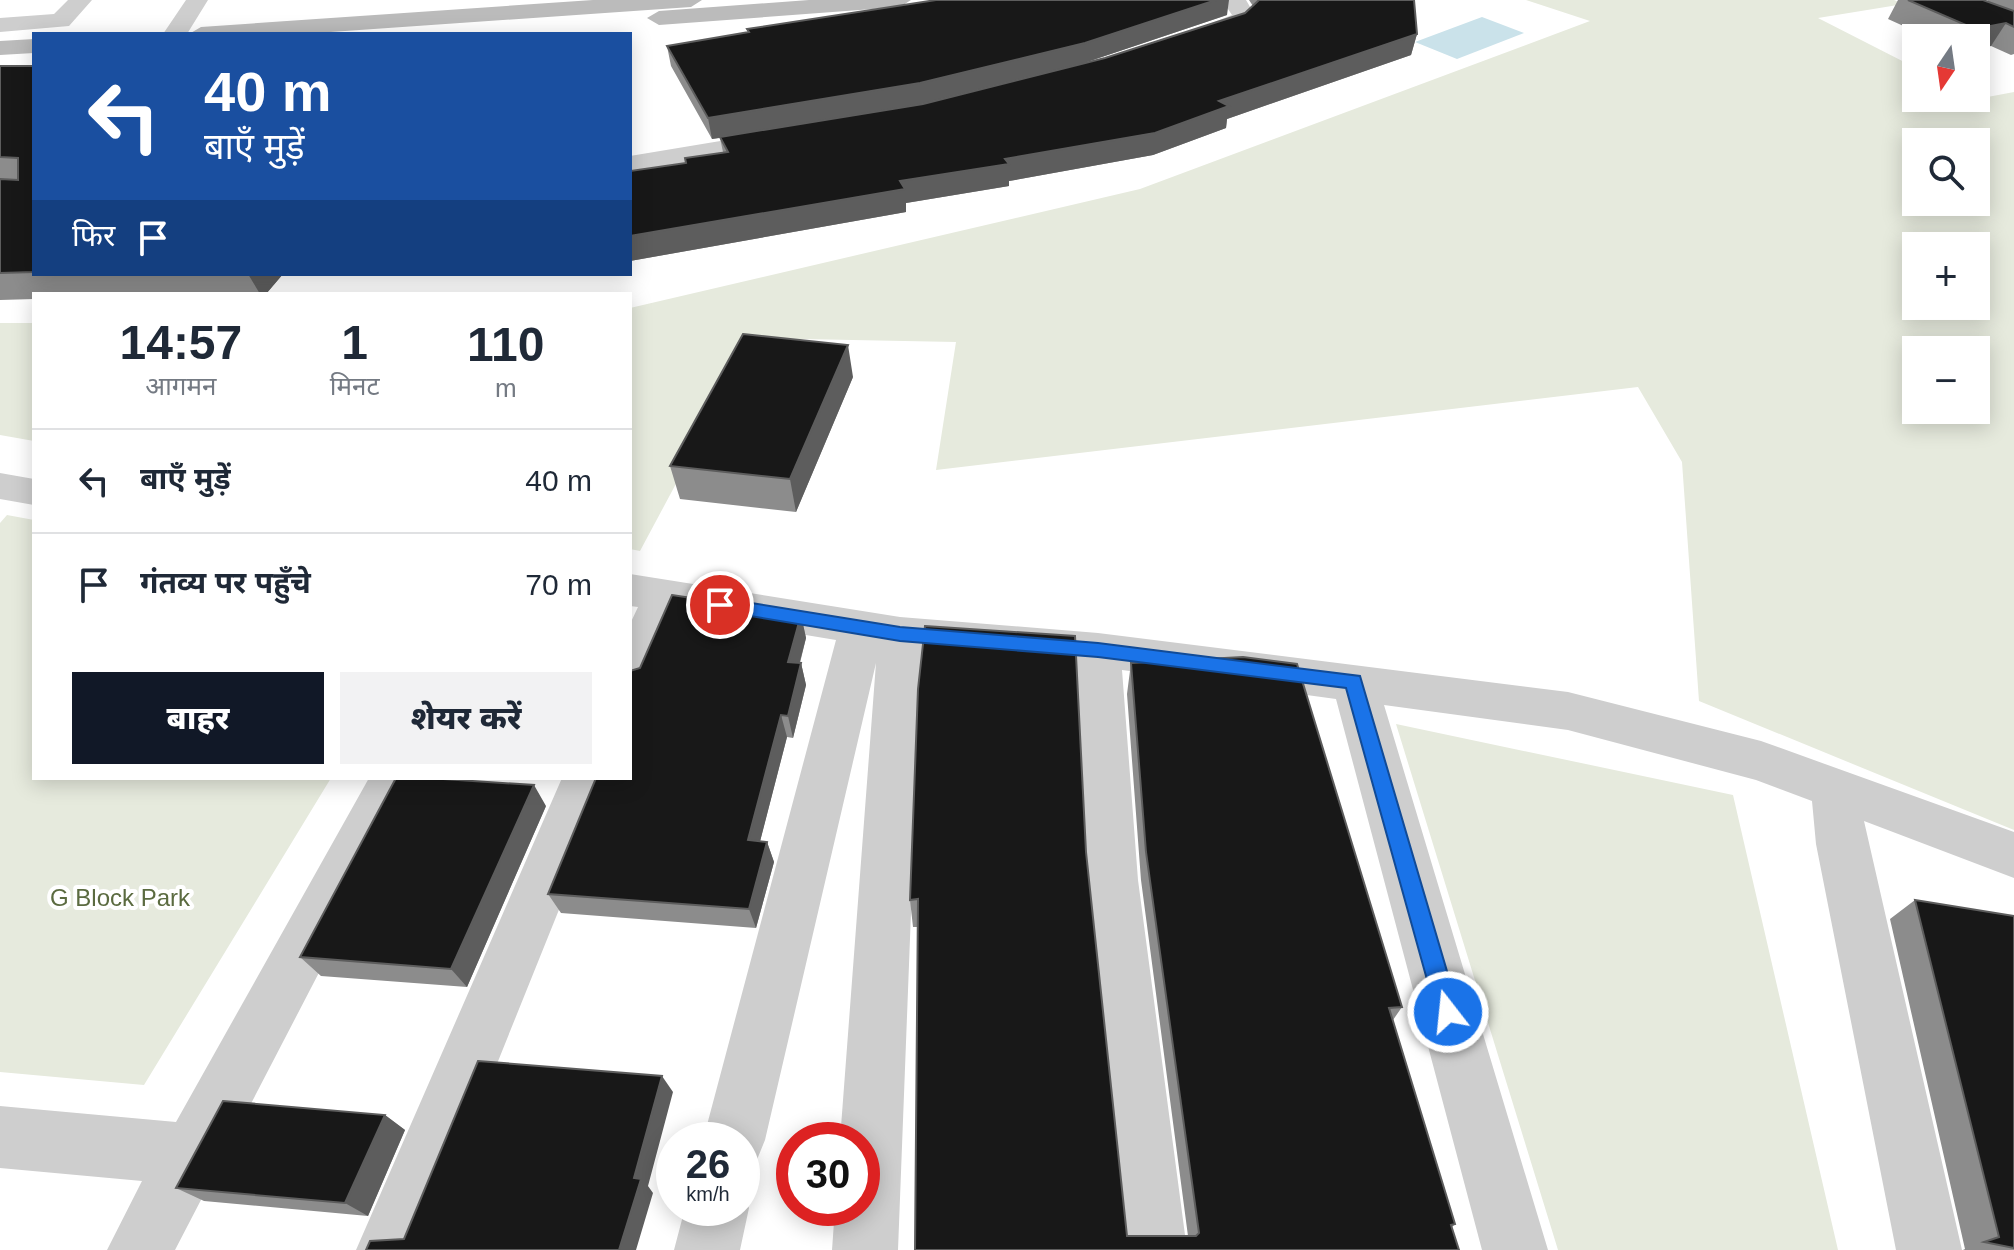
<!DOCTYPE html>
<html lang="hi">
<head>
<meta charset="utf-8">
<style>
	body { margin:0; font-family:Arial,"Noto Sans Devanagari",sans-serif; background:#f2f2f3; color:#1f2937; height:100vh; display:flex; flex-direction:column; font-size:30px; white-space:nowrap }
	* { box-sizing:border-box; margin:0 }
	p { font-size:26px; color:#747a83 }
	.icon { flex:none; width:44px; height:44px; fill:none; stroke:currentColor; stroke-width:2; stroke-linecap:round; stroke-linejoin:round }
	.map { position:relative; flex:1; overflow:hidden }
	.details { position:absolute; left:32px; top:292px; width:600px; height:488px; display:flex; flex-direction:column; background:#fff; border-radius:0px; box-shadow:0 4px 20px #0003 }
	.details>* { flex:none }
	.guide { position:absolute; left:32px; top:32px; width:600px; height:244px; border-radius:0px; box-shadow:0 4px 20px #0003; background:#1a4fa0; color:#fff; overflow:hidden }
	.needle { width:52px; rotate:193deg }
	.buttons { position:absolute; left:1902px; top:24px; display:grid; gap:16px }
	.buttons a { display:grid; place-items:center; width:88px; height:88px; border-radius:0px; background:#fff; box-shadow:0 4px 20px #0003; font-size:40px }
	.speed { position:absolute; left:656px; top:1122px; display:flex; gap:16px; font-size:40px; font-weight:700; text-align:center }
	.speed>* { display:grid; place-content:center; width:104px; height:104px; border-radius:50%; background:#fff; box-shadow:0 4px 20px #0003; line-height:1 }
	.speed small { font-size:20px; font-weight:400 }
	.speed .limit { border:12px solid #d22; background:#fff; color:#111 }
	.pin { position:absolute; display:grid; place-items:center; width:68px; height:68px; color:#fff; margin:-34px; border:4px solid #fff; border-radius:50%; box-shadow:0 2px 8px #0007 }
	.me { position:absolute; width:88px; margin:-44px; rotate:344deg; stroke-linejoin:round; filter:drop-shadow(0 0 6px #0008) }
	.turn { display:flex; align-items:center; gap:28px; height:168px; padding:0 40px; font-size:36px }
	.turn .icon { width:104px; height:104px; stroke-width:2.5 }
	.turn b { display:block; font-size:56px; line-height:68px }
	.then { display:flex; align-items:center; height:76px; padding:0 40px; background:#0003; gap:16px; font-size:30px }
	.eta { display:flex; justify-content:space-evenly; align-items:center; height:136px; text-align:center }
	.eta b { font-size:48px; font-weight:800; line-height:56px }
	.primary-button { display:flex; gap:16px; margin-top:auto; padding:16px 40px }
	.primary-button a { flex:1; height:92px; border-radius:0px; background:#111827; color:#fff; font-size:32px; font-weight:800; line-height:92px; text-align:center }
	.primary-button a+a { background:#f2f2f3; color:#1f2937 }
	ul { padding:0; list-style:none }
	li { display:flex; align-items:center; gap:24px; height:104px; padding:0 40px; border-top:2px solid #e0e1e3 }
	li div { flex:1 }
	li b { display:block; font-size:30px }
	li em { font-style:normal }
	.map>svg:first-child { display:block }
</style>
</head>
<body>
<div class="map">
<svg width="2014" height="1250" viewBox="0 0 2014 1250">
	<rect width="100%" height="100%" fill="#fff"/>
	<path fill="#e6eadd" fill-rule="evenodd" d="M 1526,0 L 1894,0 L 1904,4 L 1818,18 L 1916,68 L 1916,98 L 1977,99 L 2014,92 L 2014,830 L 1699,701 L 1682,462 L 1638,387 L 936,470 L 956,342 L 754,338 L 640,551 L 630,549 L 630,308 L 1140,189 L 1590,21 ZM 1916,142 L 1976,142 L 1976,202 L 1916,202 ZM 1916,246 L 1976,246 L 1976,306 L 1916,306 ZM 1916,350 L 1976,350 L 1976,410 L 1916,410 Z
		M 0,323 L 34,323 L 34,441 L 0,435 Z
		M 7,515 L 34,520 L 34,778 L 331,778 L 144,1085 L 0,1072 L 0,523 Z
		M 1396,724 L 1733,795 L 1838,1250 L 1558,1250 Z"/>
	<path fill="#cae2ea" d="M 1482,17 L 1524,33 L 1457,59 L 1415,42 Z"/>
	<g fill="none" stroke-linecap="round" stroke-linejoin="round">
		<path fill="#cecece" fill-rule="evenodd" d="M 68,0 L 92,0 L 69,26 L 0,32 L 0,18 L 54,14 Z
			M 186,0 L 208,0 L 187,34 L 163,34 Z
			M 1222,0 L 1246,0 L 1256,17 C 1243,33 1203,49 1184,44 L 1180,39 L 1184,34 L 1232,15 Z
			M 780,131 L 790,133 L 794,139 L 790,145 L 630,172 L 630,156 Z
			M 0,473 L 34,479 L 34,505 L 0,499 Z
			M 630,574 L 900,617 L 1098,633 L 1568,692 L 1761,741 L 2014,832 L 2014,878 L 1864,821 L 1962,1250 L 1896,1250 L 1816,844 L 1812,801 L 1756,780 L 1568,730 L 1384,705 L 1548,1250 L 1482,1250 L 1336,699 L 1122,670 L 1138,880 L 1187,1250 L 1121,1250 L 1086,880 L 1076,665 L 921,653 L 898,1250 L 832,1250 L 835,1208 L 862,1208 L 862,1140 L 840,1140 L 876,663 L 765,1140 L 756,1162 L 742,1168 L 742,1140 L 703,1140 L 836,640 L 678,614 L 646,689 L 630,694 L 630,624 L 638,607 L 630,606 Z
			M 369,778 L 420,778 L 175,1250 L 107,1250 L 142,1181 L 0,1168 L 0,1106 L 176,1122 Z
			M 562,778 L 612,778 L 422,1250 L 356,1250 Z
			M 742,1191 L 749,1208 L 740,1250 L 674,1250 L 685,1208 L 742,1208 Z"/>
		<path fill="#bbb" fill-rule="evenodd" d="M 593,0 L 702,0 L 691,7 L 302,34 L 189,34 L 201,27 Z
			M 809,0 L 911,0 L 900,7 L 659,25 L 647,18 L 659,11 Z
			M 34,39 L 34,53 L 0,55 L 0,41 Z"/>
	</g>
	<path fill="#8c8c8c" d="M 1249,0 L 1414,0 L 1417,34 L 1411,55 L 1227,119 L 1226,128 L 1153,155 L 1009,181 L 1009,186 L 906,203 L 906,212 L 630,261 L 630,171 L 686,163 L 723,152 L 720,138 L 712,139 L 671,66 L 667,46 L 748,32 L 747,29 L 1227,15 L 1084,63 L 1105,58 L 1245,13 L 1253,6 Z
		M 1898,0 L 1983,0 L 1987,1 L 1988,0 L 2014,0 L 2014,54 L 2011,55 L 1991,46 L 1976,49 L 1976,38 L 1930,38 L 1888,19 Z
		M 0,66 L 34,66 L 34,274 L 283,274 L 266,294 L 34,294 L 34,299 L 0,300 Z
		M 853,377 L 796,512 L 680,499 L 670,466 Z
		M 801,615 L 806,638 L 800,663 L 801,663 L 806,685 L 793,738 L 787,737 L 760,841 L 767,842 L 774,862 L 756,928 L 561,913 L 548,894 Z
		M 1131,663 L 1402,1007 L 1393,1020 L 1455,1224 L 1452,1227 L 915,1250 L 918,927 L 913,927 L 910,900 L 1086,852 L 1127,1236 L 1188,1236 L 1141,880 L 1127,694 Z
		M 546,806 L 467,987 L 321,976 L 300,957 Z
		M 1915,900 L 2014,916 L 2014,1250 L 1963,1250 L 1965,1249 L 1890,919 Z
		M 385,1115 L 405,1130 L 368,1216 L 204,1201 L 176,1188 Z"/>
	<path fill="#5d5d5d" d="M 1216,0 L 1229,0 L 1227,15 L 1084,63 L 921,104 L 712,139 L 708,118 Z
		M 2006,23 L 1991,46 L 1976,49 L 1976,38 L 1970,38 L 1975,29 Z
		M 1417,34 L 1411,55 L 1227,119 L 1226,128 L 1153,155 L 1009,181 L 1009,186 L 906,203 L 906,212 L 630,261 L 630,236 L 1005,159 L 1219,101 Z
		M 248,274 L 283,274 L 266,294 L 260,294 Z
		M 848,345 L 853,377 L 796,512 L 790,479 Z
		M 801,615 L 806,638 L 794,684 L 788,662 Z
		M 801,663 L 806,685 L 793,738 L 788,716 Z
		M 781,715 L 787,737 L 755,861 L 748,840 Z
		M 534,785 L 546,806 L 467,987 L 451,969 Z
		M 767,842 L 774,862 L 756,928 L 749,909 Z
		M 662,1076 L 673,1092 L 648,1186 L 653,1193 L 636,1250 L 619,1250 L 634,1178 Z
		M 385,1115 L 405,1130 L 368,1216 L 345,1203 Z"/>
	<path fill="#181818" stroke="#5d5d5d" stroke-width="2" d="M 936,0 L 1216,0 L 1085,43 L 920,83 L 708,118 L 667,46 L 749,32 L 747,29 Z
		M 1259,0 L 1414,0 L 1417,34 L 1219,101 L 1229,106 L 1155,133 L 1005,159 L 1009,164 L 900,181 L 905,189 L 630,236 L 630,171 L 686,163 L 685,158 L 728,152 L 720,137 L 923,104 L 1105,58 L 1245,13 Z
		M 1908,0 L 1983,0 L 2014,11 L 2014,27 L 2006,23 L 1975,29 Z
		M 0,66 L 34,66 L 34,272 L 0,273 L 0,179 L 18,180 L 18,158 L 0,157 Z
		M 743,334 L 848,345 L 790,479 L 670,466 Z
		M 672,595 L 801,615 L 788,662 L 801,663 L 788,716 L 781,715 L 748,840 L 767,842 L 749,909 L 548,894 L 596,778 L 630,778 L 630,671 L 640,668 Z
		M 925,626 L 1075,636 L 1086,852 L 1127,1236 L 1196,1236 L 1199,1233 L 1146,852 L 1131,663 L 1243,657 L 1297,664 L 1402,1007 L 1389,1008 L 1455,1224 L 1451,1225 L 1459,1250 L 915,1250 L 918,899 L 910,900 L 918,689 Z
		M 396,778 L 428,778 L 534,785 L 451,969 L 300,957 Z
		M 1915,900 L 2014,916 L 2014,1248 L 1984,1242 L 1999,1237 Z
		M 478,1061 L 662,1076 L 634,1178 L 641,1179 L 619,1250 L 366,1250 L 370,1241 L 404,1239 Z
		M 223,1101 L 385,1115 L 345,1203 L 176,1188 Z"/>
	<path fill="#1a73e8" stroke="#114b97" stroke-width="2" d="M 720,598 L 900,627 L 1098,643 L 1360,676 L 1459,1012 L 1456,1020 L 1448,1023 L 1439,1020 L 1436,1012 L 1346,688 L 1098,657 L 900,641 L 714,610 L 714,600 Z"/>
	<g text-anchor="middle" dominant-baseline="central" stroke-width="8" stroke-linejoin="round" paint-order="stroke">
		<g font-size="24" fill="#5b6b40" stroke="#fff">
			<text x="120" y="897">G Block Park</text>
		</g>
	</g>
</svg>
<div class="buttons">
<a><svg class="needle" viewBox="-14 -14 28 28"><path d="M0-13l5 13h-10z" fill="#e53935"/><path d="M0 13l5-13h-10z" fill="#747a83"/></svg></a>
<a><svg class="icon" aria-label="search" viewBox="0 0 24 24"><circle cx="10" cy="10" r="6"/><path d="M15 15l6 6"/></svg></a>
<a>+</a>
<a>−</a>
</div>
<div class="speed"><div>26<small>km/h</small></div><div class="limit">30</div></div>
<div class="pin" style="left:720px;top:605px;background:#d93025"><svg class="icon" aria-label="arrive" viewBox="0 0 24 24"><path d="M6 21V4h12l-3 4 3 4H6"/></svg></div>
<svg class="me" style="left:1448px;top:1012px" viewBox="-20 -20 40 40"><circle r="17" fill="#1a73e8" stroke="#fff" stroke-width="3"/><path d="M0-11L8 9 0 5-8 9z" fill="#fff"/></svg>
<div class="guide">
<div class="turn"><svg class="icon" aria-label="left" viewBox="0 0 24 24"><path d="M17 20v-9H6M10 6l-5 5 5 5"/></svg><div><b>40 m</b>बाएँ मुड़ें</div></div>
<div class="then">फिर<svg class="icon" aria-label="arrive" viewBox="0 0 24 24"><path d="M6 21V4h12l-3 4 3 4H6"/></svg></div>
</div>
<section class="details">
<div class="eta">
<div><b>14:57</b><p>आगमन</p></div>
<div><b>1</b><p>मिनट</p></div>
<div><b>110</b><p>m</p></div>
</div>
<ul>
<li><svg class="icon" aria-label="left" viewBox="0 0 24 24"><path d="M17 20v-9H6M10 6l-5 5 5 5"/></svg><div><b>बाएँ मुड़ें</b></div><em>40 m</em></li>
<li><svg class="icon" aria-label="arrive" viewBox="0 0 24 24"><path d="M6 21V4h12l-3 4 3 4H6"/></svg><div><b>गंतव्य पर पहुँचे</b></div><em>70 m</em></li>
</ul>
<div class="primary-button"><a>बाहर</a><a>शेयर करें</a></div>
</section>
</div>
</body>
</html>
